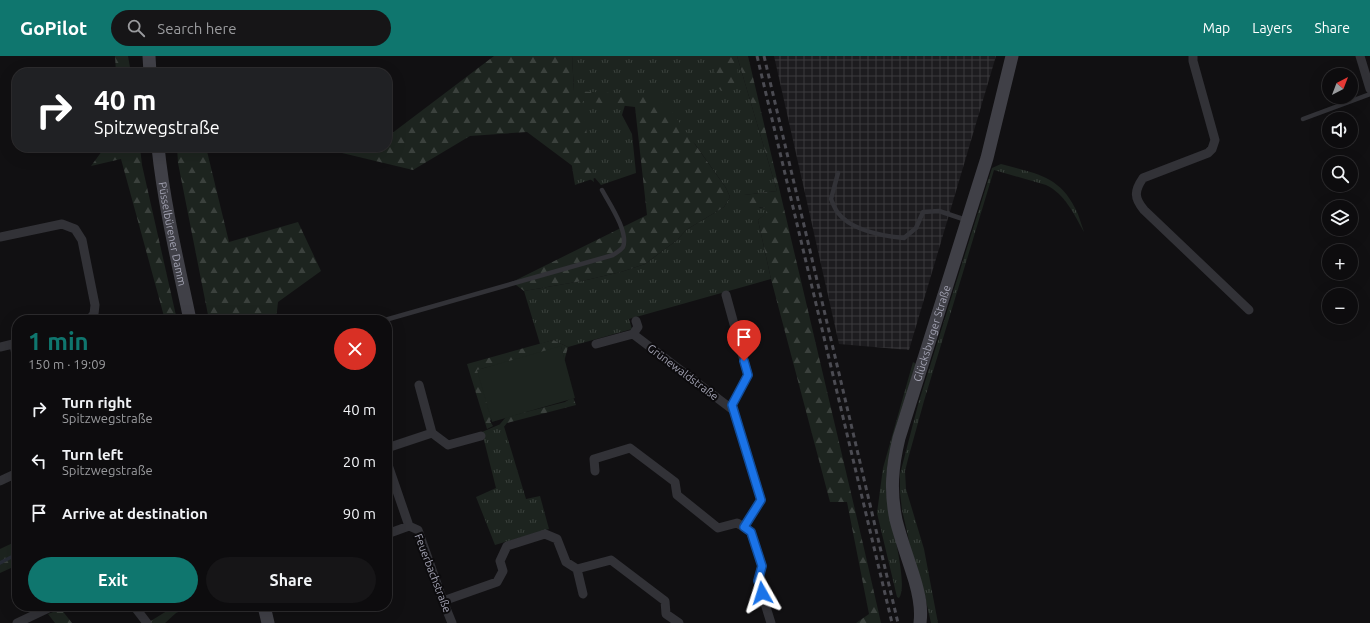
<!DOCTYPE html>
<html lang="en">
<head>
<meta charset="utf-8">
<style>
	body { margin:0; font-family:Ubuntu,sans-serif; background:#161517; color:#f1f3f6; height:100vh; display:flex; flex-direction:column; font-size:15px; white-space:nowrap }
	* { box-sizing:border-box; margin:0 }
	p { font-size:13px; color:#9a9b9e }
	.icon { flex:none; width:22px; height:22px; fill:none; stroke:currentColor; stroke-width:2; stroke-linecap:round; stroke-linejoin:round }
	.map { position:relative; flex:1; overflow:hidden }
	.panel { position:absolute; left:12px; top:259px; width:380px; height:296px; display:flex; flex-direction:column; background:#0d0c0e; border-radius:16px; box-shadow:0 4px 16px #0002,0 0 0 1px #2d2c2e }
	.panel>* { flex:none }
	.hud { position:absolute; left:12px; top:12px; width:380px; height:84px; border-radius:16px; box-shadow:0 4px 16px #0002,0 0 0 1px #2d2c2e; background:#202124; color:#fff; overflow:hidden }
	.needle { width:26px; rotate:42deg }
	.tools { position:absolute; left:1322px; top:12px; display:grid; gap:8px }
	.tools a { display:grid; place-items:center; width:36px; height:36px; border-radius:50%; background:#0d0c0e; box-shadow:0 4px 16px #0002,0 0 0 1px #2d2c2e; font-size:20px }
	.pin { position:absolute; display:grid; place-items:center; width:34px; height:34px; color:#fff; margin:-41px -17px; border-radius:50% 50% 50% 0; rotate:-45deg; box-shadow:0 0 4px #0007 }
	.pin .icon { rotate:45deg }
	.me { position:absolute; width:44px; margin:-22px; rotate:354deg; stroke-linejoin:round; filter:drop-shadow(0 0 3px #0008) }
	.turn { display:flex; align-items:center; gap:14px; height:84px; padding:0 16px; font-size:18px }
	.turn .icon { width:52px; height:52px; stroke-width:2.5 }
	.turn b { display:block; font-size:28px; line-height:34px }
	.round { display:grid; place-items:center; flex:none; width:42px; height:42px; border-radius:21px; background:#161517 }
	.head { display:flex; align-items:center; justify-content:space-between; height:68px; padding:0 16px }
	h1 { font-size:24px; font-weight:600; line-height:30px; color:#0f766e }
	.action { display:flex; gap:8px; margin-top:auto; padding:8px 16px }
	.action a { flex:1; height:46px; border-radius:24px; background:#0f766e; color:#fff; font-size:16px; font-weight:600; line-height:46px; text-align:center }
	.action a+a { background:#161517; color:#f1f3f6 }
	ul { padding:0; list-style:none }
	li { display:flex; align-items:center; gap:12px; height:52px; padding:0 16px }
	li div { flex:1 }
	li b { display:block; font-size:15px }
	li em { font-style:normal }
	header { display:flex; align-items:center; gap:24px; box-sizing:border-box; height:56px; padding:0 20px; background:#0f766e; color:#fff }
	header strong { font-size:19px }
	nav { display:flex; gap:22px; margin-inline-start:auto; font-size:14px }
	.search { width:280px; height:36px; background:#161517; display:flex; align-items:center; gap:10px; box-sizing:border-box; padding:0 14px; border-radius:22px; color:#9a9b9e; font-size:15px }
	.map>svg:first-child { display:block }
</style>
</head>
<body>
<header>
<strong>GoPilot</strong>
<div class="search"><svg class="icon" aria-label="search" viewBox="0 0 24 24"><circle cx="10" cy="10" r="6"/><path d="M15 15l6 6"/></svg>Search here</div>
<nav><a>Map</a><a>Layers</a><a>Share</a></nav>
</header>
<div class="map">
<svg width="1370" height="567" viewBox="0 0 1370 567">
	<defs>
		<pattern id="industrial-grid" width="8" height="8" patternUnits="userSpaceOnUse"><rect width="8" height="8" fill="#1d1c1f"/><path d="M0 4h8M4 0v8" fill="none" stroke="#3b3a3d"/></pattern>
		<pattern id="grass-tufts" width="24" height="20" patternUnits="userSpaceOnUse"><rect width="24" height="20" fill="#1d241f"/><path d="M3 7l-1-3M5 7V3M7 7l1-3M15 17l-1-3M17 17v-4M19 17l1-3" fill="none" stroke="#3b413d"/></pattern>
		<pattern id="forest-firs" width="22" height="20" patternUnits="userSpaceOnUse"><rect width="22" height="20" fill="#1d241f"/><path d="M5 1l3.5 6h-7zM16 11l3.5 6h-7z" fill="#3b413d"/></pattern>
	</defs>
	<rect width="100%" height="100%" fill="#111012"/>
	<path fill="url(#industrial-grid)" d="M 774,0 L 996,0 L 909,294 L 839,288 Z"/>
	<path fill="url(#grass-tufts)" d="M 572,0 L 737,0 L 777,135 L 744,139 L 760,152 L 767,152 L 767,157 L 758,164 L 771,223 L 629,263 L 632,273 L 568,291 L 553,284 L 540,288 L 524,235 L 582,225 L 621,216 L 645,208 L 677,184 L 686,174 L 724,151 L 730,141 L 726,132 L 695,88 L 628,39 L 622,59 L 632,78 L 636,117 L 601,129 L 595,122 L 575,129 L 565,68 L 574,35 Z
		M 1001,108 C 1033,117 1059,119 1075,152 C 1079,159 1081,168 1084,176 C 1074,158 1065,138 1046,129 L 994,114 L 924,345 L 908,403 L 905,415 L 906,433 L 924,493 L 938,567 L 931,567 L 924,536 L 916,524 L 908,480 L 902,454 L 900,436 L 900,418 L 919,345 L 992,112 Z
		M 913,306 L 916,308 C 904,348 881,403 887,444 C 890,463 909,529 899,542 L 897,541 L 877,457 L 883,412 Z
		M 503,367 L 526,443 L 540,440 L 549,473 L 495,489 L 476,441 L 496,432 L 482,376 Z
		M 175,550 L 191,550 L 176,557 L 165,567 L 150,567 L 149,566 Z"/>
	<path fill="url(#forest-firs)" d="M 115,0 L 128,0 L 131,17 L 116,17 Z
		M 494,0 L 572,0 L 574,35 L 628,38 L 639,38 L 657,43 L 672,56 L 726,132 L 730,141 L 724,151 L 686,174 L 677,184 L 645,208 L 621,216 L 582,225 L 524,235 L 512,226 L 647,159 L 635,51 L 582,45 L 594,126 L 527,76 L 470,80 L 413,114 L 317,91 L 387,91 L 387,81 Z
		M 713,0 L 731,0 L 737,11 L 738,23 L 728,33 L 721,35 L 716,28 Z
		M 737,0 L 748,0 L 863,488 L 881,567 L 856,567 L 869,558 L 847,446 L 830,446 L 771,223 L 758,164 L 766,157 L 767,152 L 744,151 L 744,139 L 777,135 Z
		M 105,91 L 140,91 L 142,109 L 177,264 L 165,264 L 121,103 L 91,110 Z
		M 177,91 L 206,91 L 229,186 L 298,166 L 321,215 L 278,246 L 276,264 L 209,264 L 178,107 Z
		M 553,284 L 568,291 L 565,302 L 565,306 L 561,291 L 544,298 L 484,312 L 481,313 L 492,361 L 490,365 L 493,370 L 487,373 L 467,308 Z
		M 573,341 L 576,349 L 507,367 L 503,372 L 500,368 L 506,361 L 565,346 Z
		M 17,485 L 17,519 L 11,512 L 0,517 L 0,493 Z
		M 61,553 L 72,567 L 55,567 L 48,558 Z"/>
	<path fill="#1d241f" d="M 561,290 L 575,342 L 492,366 L 477,314 Z"/>
	<g fill="none" stroke-linecap="round" stroke-linejoin="round">
		<path stroke="#272b35" stroke-width="3.5" d="M 0,507 L 17,498"/>
		<path stroke="#323237" stroke-width="4.5" d="M 1303,63 L 1370,38
			M 838,117 L 831,143 C 833,148 835,153 838,157 C 852,175 883,180 904,182 L 916,172 L 923,156 L 939,155 L 966,164
			M 385,264 L 613,199 C 616,197 621,194 623,191 C 629,176 609,147 602,134"/>
		<path stroke="#323237" stroke-width="9" d="M 1193,0 L 1193,5 L 1215,84 L 1212,93 L 1208,97 L 1143,122 C 1134,135 1134,142 1144,154 L 1249,254
			M 1360,0 L 1370,33
			M 0,181 L 62,168 L 75,173 L 82,184 L 95,249 L 94,258 L 89,264
			M 726,239 L 748,319 L 732,349 L 761,444 L 744,471 L 751,476 L 762,510 L 758,525 L 771,567
			M 633,278 L 638,271 L 636,265
			M 14,288 L 17,305
			M 596,288 L 633,278 L 733,354
			M 0,291 L 17,287
			M 432,377 L 448,389 L 481,380
			M 387,392 L 432,377 L 419,329
			M 387,406 L 409,470 L 418,474 L 443,545 L 452,567
			M 595,415 L 594,403 L 630,392 L 675,426 L 677,439 L 718,472 L 737,467 L 744,471
			M 0,425 L 17,417
			M 387,478 L 409,470
			M 577,513 L 583,538
			M 443,545 L 497,526 L 503,515 L 500,505 L 507,490 L 545,478 L 557,483 L 566,506 L 577,513 L 611,504 L 665,545 L 666,558 L 679,567
			M 134,550 L 147,567
			M 17,567 L 53,550"/>
		<g stroke="#404047" stroke-width="13">
			<path d="M 149,0 L 150,17"/>
			<path id="s1" d="M 158,91 C 164,149 178,207 190,264"/>
			<path d="M 264,550 L 268,567"/>
			<path id="s2" d="M 920,567 C 922,552 919,539 915,525 C 909,505 901,484 896,464 C 890,435 892,411 899,382 L 987,102 L 1012,0"/>
		</g>
		<path stroke="#4b4b52" stroke-width="3" stroke-dasharray="5 4" stroke-linecap="butt" d="M 757,0 L 892,567
			M 764,0 L 898,567"/>
	</g>
	<g fill="none" stroke-linecap="round" stroke-linejoin="round">
		<g stroke="#114b97" stroke-width="10">
			<path id="route" d="M 744,305 L 748,319 L 732,349 L 761,444 L 744,471 L 751,476 L 762,510 L 758,525 L 762,537"/>
		</g>
		<use href="#route" stroke="#1a73e8" stroke-width="7"/>
	</g>
	<g text-anchor="middle" dominant-baseline="central" stroke-width="4" stroke-linejoin="round" paint-order="stroke">
		<g font-size="11" fill="#a2a2b2" stroke="#0c0b0d">
			<text stroke="none"><textPath href="#s1" startOffset="88">Püsselbürener Damm</textPath></text>
			<text stroke="none"><textPath href="#s2" startOffset="299">Glücksburger Straße</textPath></text>
			<text transform="translate(683 316) rotate(37)">Grünewaldstraße</text>
			<text transform="translate(433 517) rotate(69)">Feuerbachstraße</text>
		</g>
	</g>
</svg>
<div class="tools">
<a><svg class="needle" viewBox="-14 -14 28 28"><path d="M0-13l5 13h-10z" fill="#e53935"/><path d="M0 13l5-13h-10z" fill="#9a9b9e"/></svg></a>
<a><svg class="icon" aria-label="sound" viewBox="0 0 24 24"><path d="M4 9h4l5-4v14l-5-4H4zM17 9q2 3 0 6"/></svg></a>
<a><svg class="icon" aria-label="search" viewBox="0 0 24 24"><circle cx="10" cy="10" r="6"/><path d="M15 15l6 6"/></svg></a>
<a><svg class="icon" aria-label="layers" viewBox="0 0 24 24"><path d="M12 4l9 5-9 5-9-5zM3 14l9 5 9-5"/></svg></a>
<a>+</a>
<a>−</a>
</div>
<div class="pin" style="left:744px;top:305px;background:#d93025"><svg class="icon" aria-label="arrive" viewBox="0 0 24 24"><path d="M6 21V4h12l-3 4 3 4H6"/></svg></div>
<svg class="me" style="left:762px;top:537px" viewBox="-20 -20 40 40"><path d="M0-17L14 15 0 8-14 15z" fill="#1a73e8" stroke="#fff" stroke-width="4"/></svg>
<div class="hud">
<div class="turn"><svg class="icon" aria-label="right" viewBox="0 0 24 24"><path d="M7 20v-9h11M14 6l5 5-5 5"/></svg><div><b>40 m</b>Spitzwegstraße</div></div>
</div>
<section class="panel">
<div class="head"><div><h1>1 min</h1><p>150 m · 19:09</p></div><a class="round" style="background:#d93025;color:#fff"><svg class="icon" aria-label="close" viewBox="0 0 24 24"><path d="M6 6l12 12M18 6L6 18"/></svg></a></div>
<ul>
<li><svg class="icon" aria-label="right" viewBox="0 0 24 24"><path d="M7 20v-9h11M14 6l5 5-5 5"/></svg><div><b>Turn right</b><p>Spitzwegstraße</p></div><em>40 m</em></li>
<li><svg class="icon" aria-label="left" viewBox="0 0 24 24"><path d="M17 20v-9H6M10 6l-5 5 5 5"/></svg><div><b>Turn left</b><p>Spitzwegstraße</p></div><em>20 m</em></li>
<li><svg class="icon" aria-label="arrive" viewBox="0 0 24 24"><path d="M6 21V4h12l-3 4 3 4H6"/></svg><div><b>Arrive at destination</b></div><em>90 m</em></li>
</ul>
<div class="action"><a>Exit</a><a>Share</a></div>
</section>
</div>
</body>
</html>
